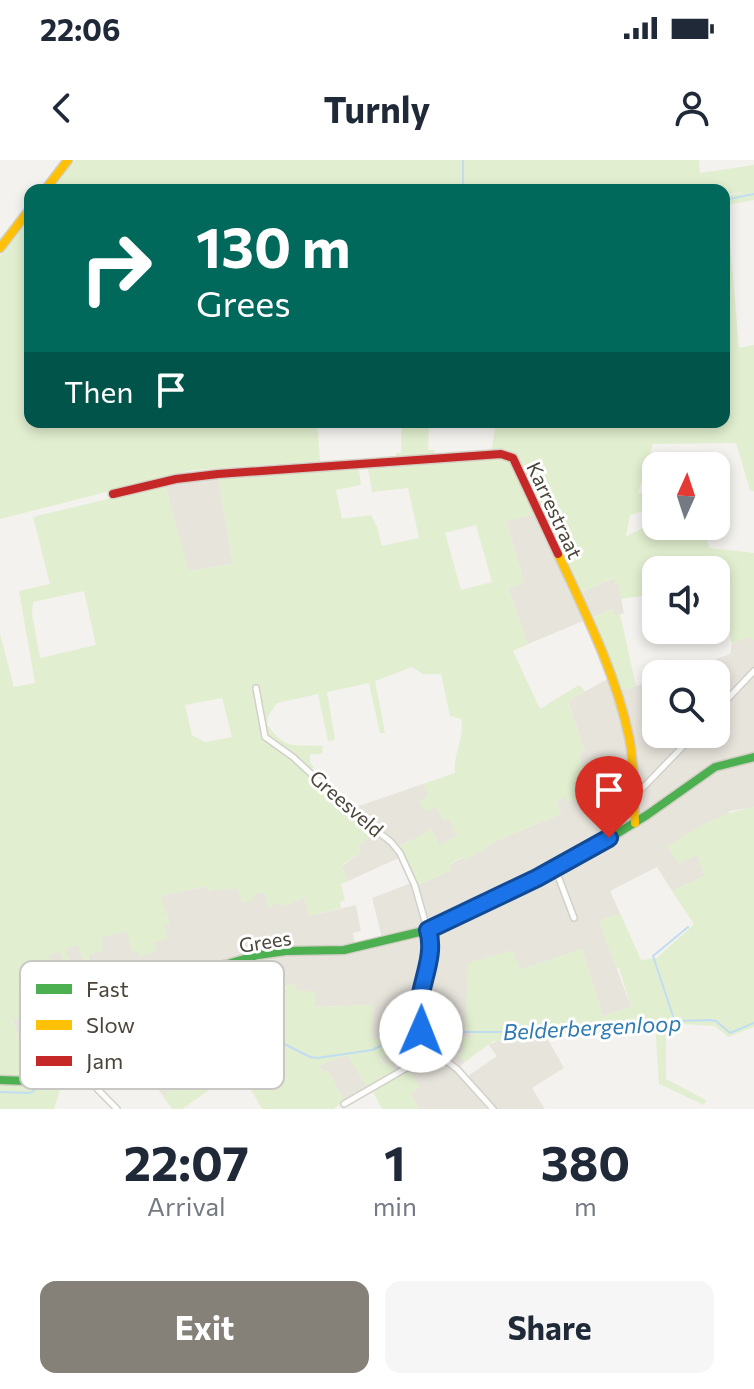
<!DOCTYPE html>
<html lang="en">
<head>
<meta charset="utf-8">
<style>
	body { margin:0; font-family:Commissioner,sans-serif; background:#f6f6f7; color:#1f2937; height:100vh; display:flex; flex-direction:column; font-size:30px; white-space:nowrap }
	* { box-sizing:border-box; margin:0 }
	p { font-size:26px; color:#747a83 }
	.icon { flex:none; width:44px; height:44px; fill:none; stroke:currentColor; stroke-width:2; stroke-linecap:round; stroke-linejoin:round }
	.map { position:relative; height:949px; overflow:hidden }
	.sheet { display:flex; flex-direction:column; background:#fff; flex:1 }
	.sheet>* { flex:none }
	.banner { position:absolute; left:24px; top:24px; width:706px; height:244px; border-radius:16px; box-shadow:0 4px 12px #0003; background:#00695c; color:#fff; overflow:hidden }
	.needle { width:52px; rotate:3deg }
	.fabs { position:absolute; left:642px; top:292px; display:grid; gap:16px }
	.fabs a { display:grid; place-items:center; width:88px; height:88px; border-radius:16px; background:#fff; box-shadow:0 4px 12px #0003; font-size:40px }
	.pin { position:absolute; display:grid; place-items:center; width:68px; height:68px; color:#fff; margin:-82px -34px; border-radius:50% 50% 50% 0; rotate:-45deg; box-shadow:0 0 8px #0007 }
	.pin .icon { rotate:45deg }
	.me { position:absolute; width:88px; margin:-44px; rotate:1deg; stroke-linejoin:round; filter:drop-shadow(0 0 6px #0008) }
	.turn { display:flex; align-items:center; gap:28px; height:168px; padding:0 40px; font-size:36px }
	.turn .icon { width:104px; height:104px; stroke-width:2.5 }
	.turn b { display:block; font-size:56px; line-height:68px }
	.then { display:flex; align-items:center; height:76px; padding:0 40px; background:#0003; gap:16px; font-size:30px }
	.eta { display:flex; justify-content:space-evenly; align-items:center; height:136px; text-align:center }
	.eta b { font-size:48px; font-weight:700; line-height:56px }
	.button { display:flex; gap:16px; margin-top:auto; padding:16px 40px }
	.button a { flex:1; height:92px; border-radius:16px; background:#868178; color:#fff; font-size:32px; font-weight:700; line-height:92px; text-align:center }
	.button a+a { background:#f6f6f7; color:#1f2937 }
	.status { display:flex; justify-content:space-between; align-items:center; height:56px; padding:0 40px; background:#fff; direction:ltr }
	.status svg { height:22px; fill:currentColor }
	header { display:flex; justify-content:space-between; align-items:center; height:104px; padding:0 40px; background:#fff; font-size:36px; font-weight:700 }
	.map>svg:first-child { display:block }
</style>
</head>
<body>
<div class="status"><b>22:06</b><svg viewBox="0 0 49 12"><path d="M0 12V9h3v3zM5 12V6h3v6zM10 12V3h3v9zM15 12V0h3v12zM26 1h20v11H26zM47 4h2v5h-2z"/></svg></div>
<header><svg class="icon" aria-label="back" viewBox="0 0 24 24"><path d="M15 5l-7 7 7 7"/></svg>Turnly<svg class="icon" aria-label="person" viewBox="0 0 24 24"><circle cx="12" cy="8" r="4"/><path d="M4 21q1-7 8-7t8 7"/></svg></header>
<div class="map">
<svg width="754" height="949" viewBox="0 0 754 949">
	<rect width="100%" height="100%" fill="#f4f2ee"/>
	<path fill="#e7e4dc" d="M 218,315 L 233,404 L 188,411 L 165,325 Z
		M 536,354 L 571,436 L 615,418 L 618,424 L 624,453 L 614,456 L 612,449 L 528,484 L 508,428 L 524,422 L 506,361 Z
		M 749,476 L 754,480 L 754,508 L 716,546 L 716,514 L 675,514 L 730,494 L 732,484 Z
		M 754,515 L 754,593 L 726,599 L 700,611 L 636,657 L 636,643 L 643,634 L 698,574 L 716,574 L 716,555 Z
		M 609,518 L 627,576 L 630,661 L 580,692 L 428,764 L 418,725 L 451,710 L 449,705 L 464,697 L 465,700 L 498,680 L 561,654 L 557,641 L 565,637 L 579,593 L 585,591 L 568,541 Z
		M 656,520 L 656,574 L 691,574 L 635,634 L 630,565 L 620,531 Z
		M 754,599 L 754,647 L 730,651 L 697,695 L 705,716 L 672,731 L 657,707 L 610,731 L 620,753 L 599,761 L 631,847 L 603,856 L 582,789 L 520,810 L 512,790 L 466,870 L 470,869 L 471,878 L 453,876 L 466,888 L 458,896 L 465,902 L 459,907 L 437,891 L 423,870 L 420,858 L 431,799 L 433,771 L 595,693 L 708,615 L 720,609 Z
		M 423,624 L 429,635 L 419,642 L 436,647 L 449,658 L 457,676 L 439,686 L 432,670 L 400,686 L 353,648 Z
		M 375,673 L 383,678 L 399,698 L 348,721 L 342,706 L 361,692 L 358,686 Z
		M 411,723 L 423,765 L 422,768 L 382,778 L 372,738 Z
		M 208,726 L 208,730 L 238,728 L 243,743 L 253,735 L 264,731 L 285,746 L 304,737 L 309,756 L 356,745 L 361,771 L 353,773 L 355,783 L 341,788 L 272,789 L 179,817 L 141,837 L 105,851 L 66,894 L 51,873 L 21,884 L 12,859 L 26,854 L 18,829 L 33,824 L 31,818 L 49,795 L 60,791 L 67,808 L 65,789 L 78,785 L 88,812 L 92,810 L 88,795 L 100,778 L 126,771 L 154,783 L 164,765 L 169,762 L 160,736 Z
		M 419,776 L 423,777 L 427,782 L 414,852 L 415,864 L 428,893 L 394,911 L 389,903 L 384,904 L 371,881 L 373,845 L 314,847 L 304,832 L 296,830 L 296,825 L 250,834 L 248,847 L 228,856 L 226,851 L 210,858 L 239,910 L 208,931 L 174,876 L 158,887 L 180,923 L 163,936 L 133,894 L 121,903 L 125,909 L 99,927 L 71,897 L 86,878 L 108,857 L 188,818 L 262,797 L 338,794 Z
		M 518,876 L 546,876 L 564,908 L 532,928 L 545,949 L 497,949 L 468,916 L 497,896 L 488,884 Z
		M 348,895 L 367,927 L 344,940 L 328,911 L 322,912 L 319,905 Z
		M 433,895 L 455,910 L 487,949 L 419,949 L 411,934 L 408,908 Z"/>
	<path fill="#e1eecf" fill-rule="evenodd" d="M 75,0 L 699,0 L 700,13 L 754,5 L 754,40 L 727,45 L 739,188 L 754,185 L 754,331 L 750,330 L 736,283 L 653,284 L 638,333 L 649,335 L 651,344 L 644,351 L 630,355 L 626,376 L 656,362 L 656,366 L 700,366 L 710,388 L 754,393 L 754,480 L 749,477 L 732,484 L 719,426 L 716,426 L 716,410 L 656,410 L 656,434 L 621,439 L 618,424 L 615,424 L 614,418 L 579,433 L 542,349 L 536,354 L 506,361 L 524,422 L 508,428 L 528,484 L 513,491 L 540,549 L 579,525 L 585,531 L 568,542 L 585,591 L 579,594 L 592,635 L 567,642 L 565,637 L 557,641 L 561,654 L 498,680 L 465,701 L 463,697 L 450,704 L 452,710 L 418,725 L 400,686 L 432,669 L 439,685 L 457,676 L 449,659 L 443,661 L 436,647 L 426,652 L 419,642 L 429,635 L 423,624 L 455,613 C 453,593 465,579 461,559 L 450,556 L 441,514 L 423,514 L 412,507 L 375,521 L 385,573 L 380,573 L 369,523 L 327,532 L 335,580 L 328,581 L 318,534 L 277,543 L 268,556 L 267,564 C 285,591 294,584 323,586 L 322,594 L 310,594 L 310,602 L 314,607 L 308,615 L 314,619 L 313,623 L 375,673 L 358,686 L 361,692 L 342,705 L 348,721 L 341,724 L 345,740 L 340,742 L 341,748 L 309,756 L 304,737 L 285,746 L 279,743 L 268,747 L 264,732 L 253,735 L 254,740 L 242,743 L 238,728 L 209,731 L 208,726 L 161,736 L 169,763 L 164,765 L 168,779 L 154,783 L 157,791 L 139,797 L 137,791 L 132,792 L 126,771 L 101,778 L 103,790 L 88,796 L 92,811 L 88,813 L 78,785 L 65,789 L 72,806 L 66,809 L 60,792 L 49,795 L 50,800 L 45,802 L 48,812 L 32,818 L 34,824 L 18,829 L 26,855 L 12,860 L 21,884 L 52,873 L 66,894 C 45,912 28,921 0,917 L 0,474 L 14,527 L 35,523 L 19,431 L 50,424 L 33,357 L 165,325 L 189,411 L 233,404 L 218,315 L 359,310 L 361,325 L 336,330 L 342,359 L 371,355 L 377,367 L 382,386 L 419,378 L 408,328 L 372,332 L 368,309 L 490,300 L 496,262 L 724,262 L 724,37 L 747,31 L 724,35 L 724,30 L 52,30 ZM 476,365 L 492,422 L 461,430 L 445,373 ZM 84,431 L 96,485 L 40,498 L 32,454 L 33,442 ZM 222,538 L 232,577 L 205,582 L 192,575 L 185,545 Z
		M 30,58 L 30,262 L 314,262 L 318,273 L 320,301 L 192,310 L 0,359 L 0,96 Z
		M 402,262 L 429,262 L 428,290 L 434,290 L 435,296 L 396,298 L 396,293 L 401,293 Z
		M 612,449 L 615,455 L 620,454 L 636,526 L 620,531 L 589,459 Z
		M 754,647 L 754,867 L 728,877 L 715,866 L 666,863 L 666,919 L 706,940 L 704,945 L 659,924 L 655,863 L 602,872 L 518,876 L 501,882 L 493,881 L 465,902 L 458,896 L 465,888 L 453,876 L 471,878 L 470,869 L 465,870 L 468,803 L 513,790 L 520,810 L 582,789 L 603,856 L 631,847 L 619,808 L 616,809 L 599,761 L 620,753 L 641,800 L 657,798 L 694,764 L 672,731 L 705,716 L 697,695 L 678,704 L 667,686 C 697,668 719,653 754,647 Z
		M 296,824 L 296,830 L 315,832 L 315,847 L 373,845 L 372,880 L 402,868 L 406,880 L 387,890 L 388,895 L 380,899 L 384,904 L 389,902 L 394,911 L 367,927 L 348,895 L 319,905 L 322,912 L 328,911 L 344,940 L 334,949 L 262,949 L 210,859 L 225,850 L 228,856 L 248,847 L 250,834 L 286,829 L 286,825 Z
		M 174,876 L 208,931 L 182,949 L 172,949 L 163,936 L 180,923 L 158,887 Z
		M 65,903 L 81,918 L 72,930 L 62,924 L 54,949 L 0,949 L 0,924 C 32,925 39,923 65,903 Z
		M 408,908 L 420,927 L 411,934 L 419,949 L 382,949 L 373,932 Z"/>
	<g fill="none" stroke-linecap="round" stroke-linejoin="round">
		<path stroke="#c0ddf1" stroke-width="2" d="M 463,0 L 463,30
			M 587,30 L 599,30
			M 724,40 L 754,34
			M 214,835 L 231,843 L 250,839 L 259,871 L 310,897 L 317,898 L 372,890 L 395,879 L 409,866 L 413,866
			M 672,862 L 673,856 L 653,796 L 688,767
			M 425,867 L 430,872 L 562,872 L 647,862 L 710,860 L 716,861 L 730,873 L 754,863
			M 0,932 L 30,933 L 48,921 L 61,923 L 67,911"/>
		<g stroke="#d2d0cb" stroke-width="8">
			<path id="street" d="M 256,528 L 265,577 L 293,597 L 349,649 L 391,682 L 400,693 L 415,726 L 430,779 L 417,850 L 421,871 L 434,892 L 457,909 L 493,949
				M 716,551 L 754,511
				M 632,639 L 695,574
				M 555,708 L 574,758
				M 66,897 L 117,949
				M 344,944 L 434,892"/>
		</g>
		<g stroke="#d3cfc5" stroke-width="11">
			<path id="fast" d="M 0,920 L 27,921 L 51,911 L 103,857 L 151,836 L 183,817 L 258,795 L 286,791 L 344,790 L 428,770 L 584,694 L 647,655 L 715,607 L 754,597"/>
		</g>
		<g stroke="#d3cfc5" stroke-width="11">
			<path id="slow" d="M 45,30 L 68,0
				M 0,88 L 30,49
				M 558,394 C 585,452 616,514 629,577 C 635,604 633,635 635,663"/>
		</g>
		<g stroke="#d3cfc5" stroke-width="11">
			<path id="jam" d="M 113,334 L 176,319 L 218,314 L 501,294 L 513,298 L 558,394"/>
		</g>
		<use href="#street" stroke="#fdfdfc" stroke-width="5"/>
		<use href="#fast" stroke="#4caf50" stroke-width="8"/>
		<use href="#slow" stroke="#ffc107" stroke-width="8"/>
		<use href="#jam" stroke="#c62828" stroke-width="8"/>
	</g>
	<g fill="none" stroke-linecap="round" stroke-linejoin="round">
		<g stroke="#114b97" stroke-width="20">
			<path id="route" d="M 421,871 C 410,837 438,803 428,770 L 537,718 L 609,678"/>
		</g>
		<use href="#route" stroke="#1a73e8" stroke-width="14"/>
	</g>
	<g text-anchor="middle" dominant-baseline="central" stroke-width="6" stroke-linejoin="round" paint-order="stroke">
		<g font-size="20" fill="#4b4439" stroke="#fff">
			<text transform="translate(555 350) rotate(65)">Karrestraat</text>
			<text transform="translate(347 643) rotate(41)">Greesveld</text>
			<text transform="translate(265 781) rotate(-9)">Grees</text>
		</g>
		<g font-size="22" font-style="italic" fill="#2e7ab2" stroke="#fff">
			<text transform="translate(592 867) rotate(-3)">Belderbergenloop</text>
		</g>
	</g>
	<rect x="20" y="801" width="264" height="128" rx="12" fill="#fff" stroke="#c9c7c4" stroke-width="2"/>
	<rect x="36" y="824" width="36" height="10" fill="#4caf50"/>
	<rect x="36" y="860" width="36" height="10" fill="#ffc107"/>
	<rect x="36" y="896" width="36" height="10" fill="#c62828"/>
	<g font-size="22" fill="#4b4439">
		<text x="86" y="837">Fast</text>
		<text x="86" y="873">Slow</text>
		<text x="86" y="909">Jam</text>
	</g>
</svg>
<div class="fabs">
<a><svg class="needle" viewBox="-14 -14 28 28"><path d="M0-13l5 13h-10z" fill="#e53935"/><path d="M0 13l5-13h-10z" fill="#747a83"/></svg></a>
<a><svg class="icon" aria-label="sound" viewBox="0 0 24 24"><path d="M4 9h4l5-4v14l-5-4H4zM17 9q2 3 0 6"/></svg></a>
<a><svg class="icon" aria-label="search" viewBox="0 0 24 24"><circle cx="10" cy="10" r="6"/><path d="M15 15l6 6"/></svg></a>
</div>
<div class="pin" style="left:609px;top:678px;background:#d93025"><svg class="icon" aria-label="arrive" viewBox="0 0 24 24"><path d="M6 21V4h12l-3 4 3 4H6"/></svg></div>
<svg class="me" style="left:421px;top:871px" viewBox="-20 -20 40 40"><circle r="19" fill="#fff"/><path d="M0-13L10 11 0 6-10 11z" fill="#1a73e8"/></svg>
<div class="banner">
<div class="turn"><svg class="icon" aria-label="right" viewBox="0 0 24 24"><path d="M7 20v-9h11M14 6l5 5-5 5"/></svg><div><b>130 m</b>Grees</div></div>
<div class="then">Then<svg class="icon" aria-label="arrive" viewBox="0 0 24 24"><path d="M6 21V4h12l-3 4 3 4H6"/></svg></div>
</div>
</div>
<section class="sheet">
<div class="eta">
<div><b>22:07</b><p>Arrival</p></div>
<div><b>1</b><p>min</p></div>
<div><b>380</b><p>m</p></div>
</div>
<div class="button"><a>Exit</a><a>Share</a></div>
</section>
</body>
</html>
